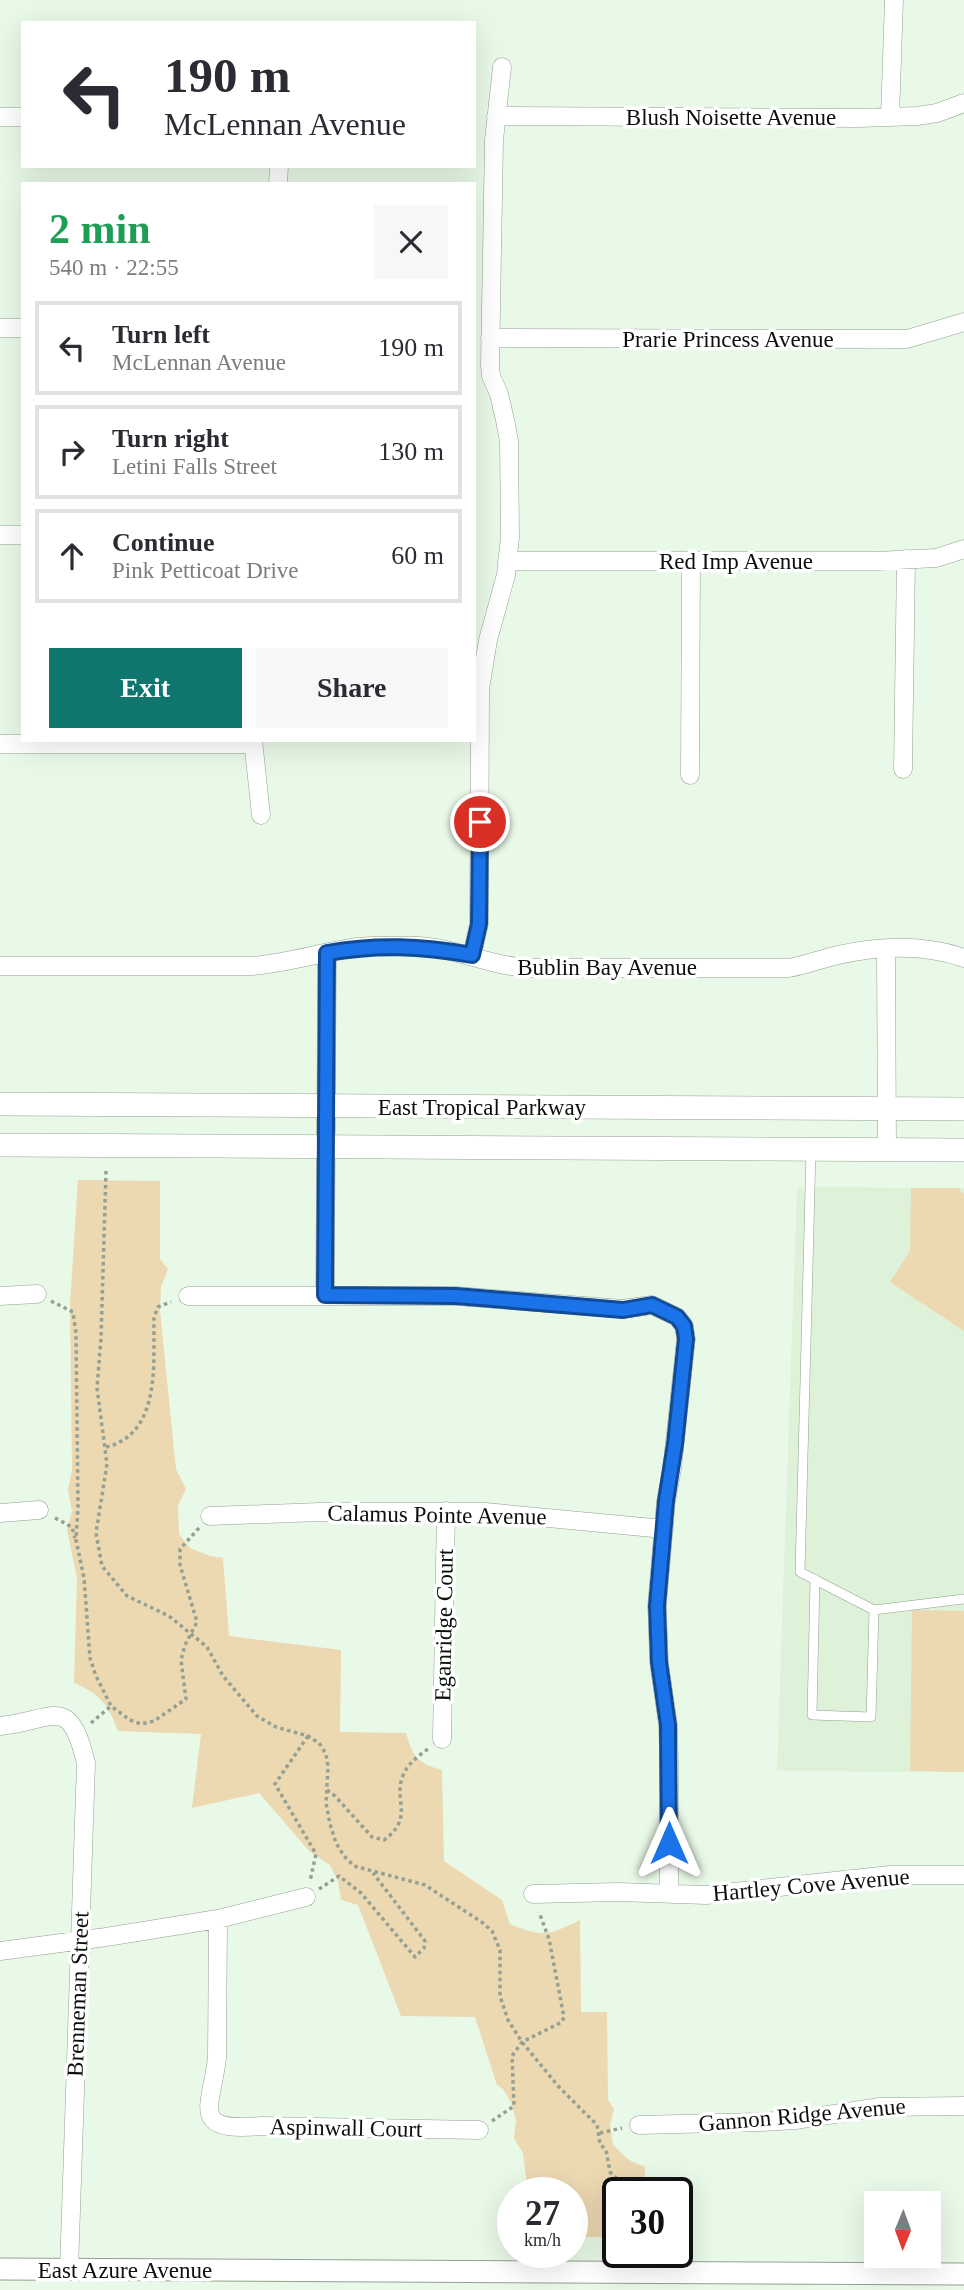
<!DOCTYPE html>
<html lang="en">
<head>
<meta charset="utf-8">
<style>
	body { margin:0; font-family:"Times New Roman",serif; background:#f7f7f7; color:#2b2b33; height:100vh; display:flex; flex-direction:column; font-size:26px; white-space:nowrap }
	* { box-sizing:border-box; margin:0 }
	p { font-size:23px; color:#7c7c81 }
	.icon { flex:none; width:38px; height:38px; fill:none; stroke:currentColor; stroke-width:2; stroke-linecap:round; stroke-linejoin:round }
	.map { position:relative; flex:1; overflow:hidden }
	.details { position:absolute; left:21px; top:182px; width:455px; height:560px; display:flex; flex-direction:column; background:#fff; border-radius:0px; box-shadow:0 7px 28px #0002 }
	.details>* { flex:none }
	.top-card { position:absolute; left:21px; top:21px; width:455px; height:147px; border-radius:0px; box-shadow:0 7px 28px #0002; background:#fff; color:#2b2b33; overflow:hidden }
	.needle { width:46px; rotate:181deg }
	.fabs { position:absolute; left:864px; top:2191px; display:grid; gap:14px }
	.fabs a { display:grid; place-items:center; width:77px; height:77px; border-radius:0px; background:#fff; box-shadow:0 7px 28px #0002; font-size:35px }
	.speed { position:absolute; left:497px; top:2177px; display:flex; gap:14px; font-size:35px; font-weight:700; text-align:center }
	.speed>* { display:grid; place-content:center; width:91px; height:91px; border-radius:50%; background:#fff; box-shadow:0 7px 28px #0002; line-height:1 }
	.speed small { font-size:18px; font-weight:400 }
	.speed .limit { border:4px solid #111; border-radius:10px; background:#fff; color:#111 }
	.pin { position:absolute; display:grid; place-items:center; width:60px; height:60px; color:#fff; margin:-30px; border:4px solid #fff; border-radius:50%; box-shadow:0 2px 7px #0007 }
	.me { position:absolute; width:77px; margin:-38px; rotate:0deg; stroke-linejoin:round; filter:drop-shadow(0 0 5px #0008) }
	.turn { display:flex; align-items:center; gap:24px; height:147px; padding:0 28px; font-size:32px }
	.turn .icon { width:91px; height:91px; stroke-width:2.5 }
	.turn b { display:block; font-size:49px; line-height:60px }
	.round { display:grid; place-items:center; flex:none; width:74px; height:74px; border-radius:0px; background:#f7f7f7 }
	.summary { display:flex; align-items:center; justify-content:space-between; height:119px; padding:0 28px }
	h1 { font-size:42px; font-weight:600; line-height:52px; color:#1e9e55 }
	.action { display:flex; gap:14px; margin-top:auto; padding:14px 28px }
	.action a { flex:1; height:80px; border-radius:0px; background:#0f766e; color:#fff; font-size:28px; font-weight:600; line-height:80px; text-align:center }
	.action a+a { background:#f7f7f7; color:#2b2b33 }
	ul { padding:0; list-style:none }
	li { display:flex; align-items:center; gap:21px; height:94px; margin:0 14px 10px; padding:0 14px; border:4px solid #e1e1e2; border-radius:0px }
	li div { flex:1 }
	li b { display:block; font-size:26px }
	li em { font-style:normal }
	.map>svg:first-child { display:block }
</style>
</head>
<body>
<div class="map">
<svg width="964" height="2290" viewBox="0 0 964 2290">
	<rect width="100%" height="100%" fill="#e9f9e7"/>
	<path fill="#ddf2d9" d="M 811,1187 L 964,1188 L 964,1772 L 777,1771 L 797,1188 Z"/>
	<path fill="#ecd8b1" d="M 78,1180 L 160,1181 L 160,1259 L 168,1269 L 161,1287 L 160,1311 L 176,1469 L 186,1489 L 178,1505 L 179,1534 L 190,1548 L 210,1556 L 223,1558 L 229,1636 L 341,1650 L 340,1732 L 406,1733 C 413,1758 418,1763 442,1770 L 444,1861 L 502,1900 L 510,1924 C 543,1938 549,1935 580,1920 L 581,2012 L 607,2012 L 608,2100 L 614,2109 L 610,2125 L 613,2145 L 629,2160 L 645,2167 L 644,2193 L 618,2193 L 618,2237 L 572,2237 L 572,2193 L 528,2193 L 523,2153 L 514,2138 L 516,2120 L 511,2102 L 503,2089 L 497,2085 L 475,2017 L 401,2016 L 358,1905 L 341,1900 L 338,1881 L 330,1865 L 310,1852 L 259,1793 L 192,1808 L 201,1734 L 118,1731 C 108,1704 100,1694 74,1683 L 77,1578 L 67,1530 L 72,1511 L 68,1490 L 72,1470 L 70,1304 Z
		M 911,1188 L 958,1188 L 964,1194 L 964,1331 L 890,1282 L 910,1251 Z
		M 912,1610 L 964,1611 L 964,1772 L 910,1771 Z"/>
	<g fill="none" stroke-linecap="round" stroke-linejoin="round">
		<g stroke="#92a08f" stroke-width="10">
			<path id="service" d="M 811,1151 L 800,1572 L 874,1610 L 871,1717 L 812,1715 L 815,1579
				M 874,1610 L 964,1599"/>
		</g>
		<g stroke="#92a08f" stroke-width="19">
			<path id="minor" d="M 496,116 L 859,118 L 917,116 L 937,113 L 964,103
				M 0,117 L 23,117
				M 890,117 L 894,0
				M 278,184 L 279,166
				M 0,328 L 23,328
				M 490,338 L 907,339 L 964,322
				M 0,535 L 23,535
				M 507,561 L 877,561 L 936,558 L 964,549
				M 253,740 L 261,815
				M 0,744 L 253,744
				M 903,769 L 906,559
				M 690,775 L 691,561
				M 886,949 L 887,1150
				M 472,955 L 479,924 L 480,689 L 488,640 L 506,575 L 510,537 L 509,441 L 505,420 L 499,394 L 491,376 L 490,365 L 494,140 L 502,67
				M 0,966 L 252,966 C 288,963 322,952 358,947 C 377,945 399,946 418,946 C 457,948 489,966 529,968 L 789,968 C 806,965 821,959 838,955 C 879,946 924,944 964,958
				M 325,1295 L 327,953
				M 0,1296 L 37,1294
				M 188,1296 L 456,1296 L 623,1309 L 652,1305 L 677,1317 L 684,1326 L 686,1339 L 672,1469 L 666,1501 L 657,1606 L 659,1662 L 668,1725 L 669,1765 L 669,1894
				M 0,1513 L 39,1510
				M 210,1516 L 320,1512 L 485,1512 L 664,1529
				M 0,1726 C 55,1720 69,1693 86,1763 L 69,2270
				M 442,1739 L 446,1511
				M 533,1894 L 618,1892 L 706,1895 L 890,1875 L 964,1875
				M 218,1919 L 217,2058 C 211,2109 189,2132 262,2126 L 479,2130
				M 0,1951 L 106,1937 L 218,1919 L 306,1897
				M 639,2125 L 760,2122 L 795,2120 L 880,2107 L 964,2106"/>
		</g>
		<g stroke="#92a08f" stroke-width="23">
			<path id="tertiary" d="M 0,2269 L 964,2274"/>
		</g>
		<g stroke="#92a08f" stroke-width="24">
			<path id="secondary" d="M 0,1104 L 964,1109
				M 0,1145 L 964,1150"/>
		</g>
		<path stroke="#95a093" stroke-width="3.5" stroke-dasharray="3.5 3.5" stroke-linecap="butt" d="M 106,1171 L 101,1338 L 97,1388 L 107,1464 L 96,1533 L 102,1566 L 127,1596 L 169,1616 L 207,1647 L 223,1676 L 257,1716 L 276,1727 L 308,1736 L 319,1743 L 326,1754 L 328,1766 L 326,1803 L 330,1824 L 336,1843 L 344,1856 L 354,1866 L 425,1885 L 483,1923 L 492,1931 L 500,1950 L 500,1996 L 508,2020 L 522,2042 L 558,2086 L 597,2125 L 600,2144 L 606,2150 L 610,2172 L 632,2193
			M 51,1301 L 73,1312 L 76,1333 L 78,1507 L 76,1540 L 84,1578 L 90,1658 L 96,1676 L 111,1706 L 130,1720 L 141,1724 L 154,1721 L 186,1699 L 181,1660 L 185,1645 L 197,1622 L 180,1565 L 180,1549 L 199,1528
			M 106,1447 C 162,1434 153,1361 154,1317 L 158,1307 L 171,1302
			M 55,1518 L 72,1527 L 75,1538
			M 91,1723 L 111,1706
			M 308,1736 L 275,1784 L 316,1854 L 310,1881
			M 327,1790 L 335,1796 L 372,1837 L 384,1840 C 414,1818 394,1802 402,1778 C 407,1764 417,1757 428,1749
			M 319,1889 L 339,1876 L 361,1893 L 415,1957 L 424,1948 L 425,1941 L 373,1873
			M 492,2121 L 514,2106 L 512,2056 L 522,2042 L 562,2022 L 564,2017 L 549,1939 L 539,1912
			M 600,2133 L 622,2128"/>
		<use href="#service" stroke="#fff" stroke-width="9"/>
		<use href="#minor" stroke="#fff" stroke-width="18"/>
		<use href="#tertiary" stroke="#fff" stroke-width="21"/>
		<use href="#secondary" stroke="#fff" stroke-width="23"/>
	</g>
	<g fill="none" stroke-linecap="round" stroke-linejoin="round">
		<g stroke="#114b97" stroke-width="18">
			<path id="route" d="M 480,822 L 479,924 L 472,955 C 421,946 378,944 327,953 L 325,1295 L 456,1296 L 623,1310 L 652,1305 L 677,1317 L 684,1326 L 686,1339 L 675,1444 L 666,1501 L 657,1606 L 659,1662 L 668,1725 L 669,1843"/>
		</g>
		<use href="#route" stroke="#1a73e8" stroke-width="12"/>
	</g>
	<g text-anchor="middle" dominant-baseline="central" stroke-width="7" stroke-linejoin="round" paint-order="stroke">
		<g font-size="23" fill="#0b100a" stroke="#fff">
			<text x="731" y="117">Blush Noisette Avenue</text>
			<text x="728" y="339">Prarie Princess Avenue</text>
			<text x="736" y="561">Red Imp Avenue</text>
			<text x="607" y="967">Bublin Bay Avenue</text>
			<text x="482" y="1107">East Tropical Parkway</text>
			<text transform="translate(437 1515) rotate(1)">Calamus Pointe Avenue</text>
			<text transform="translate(444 1625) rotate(-89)">Eganridge Court</text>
			<text transform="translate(811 1885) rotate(-5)">Hartley Cove Avenue</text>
			<text transform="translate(78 1994) rotate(-88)">Brenneman Street</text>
			<text transform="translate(802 2115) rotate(-5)">Gannon Ridge Avenue</text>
			<text transform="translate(346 2128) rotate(1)">Aspinwall Court</text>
			<text x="125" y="2270">East Azure Avenue</text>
		</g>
	</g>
</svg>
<div class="fabs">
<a><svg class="needle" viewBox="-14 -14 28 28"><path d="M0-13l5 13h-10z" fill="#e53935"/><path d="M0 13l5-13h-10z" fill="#7c7c81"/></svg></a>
</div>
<div class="speed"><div>27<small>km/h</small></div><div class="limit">30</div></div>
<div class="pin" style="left:480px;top:822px;background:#d93025"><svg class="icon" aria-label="arrive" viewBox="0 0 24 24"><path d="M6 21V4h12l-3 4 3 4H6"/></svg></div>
<svg class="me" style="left:669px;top:1843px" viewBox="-20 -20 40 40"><path d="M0-17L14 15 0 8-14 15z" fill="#1a73e8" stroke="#fff" stroke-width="4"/></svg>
<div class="top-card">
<div class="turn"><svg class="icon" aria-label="left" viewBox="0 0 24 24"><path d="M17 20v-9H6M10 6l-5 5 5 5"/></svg><div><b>190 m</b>McLennan Avenue</div></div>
</div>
<section class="details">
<div class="summary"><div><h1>2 min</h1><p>540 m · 22:55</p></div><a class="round"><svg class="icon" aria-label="close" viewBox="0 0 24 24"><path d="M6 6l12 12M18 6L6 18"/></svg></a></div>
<ul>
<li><svg class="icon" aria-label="left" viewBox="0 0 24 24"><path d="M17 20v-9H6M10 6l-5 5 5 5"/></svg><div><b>Turn left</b><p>McLennan Avenue</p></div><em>190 m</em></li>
<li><svg class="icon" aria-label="right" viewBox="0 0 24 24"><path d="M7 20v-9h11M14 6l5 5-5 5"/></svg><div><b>Turn right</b><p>Letini Falls Street</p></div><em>130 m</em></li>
<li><svg class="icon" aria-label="ahead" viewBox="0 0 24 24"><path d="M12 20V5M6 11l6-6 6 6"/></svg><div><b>Continue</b><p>Pink Petticoat Drive</p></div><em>60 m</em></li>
</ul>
<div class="action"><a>Exit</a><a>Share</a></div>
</section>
</div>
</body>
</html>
